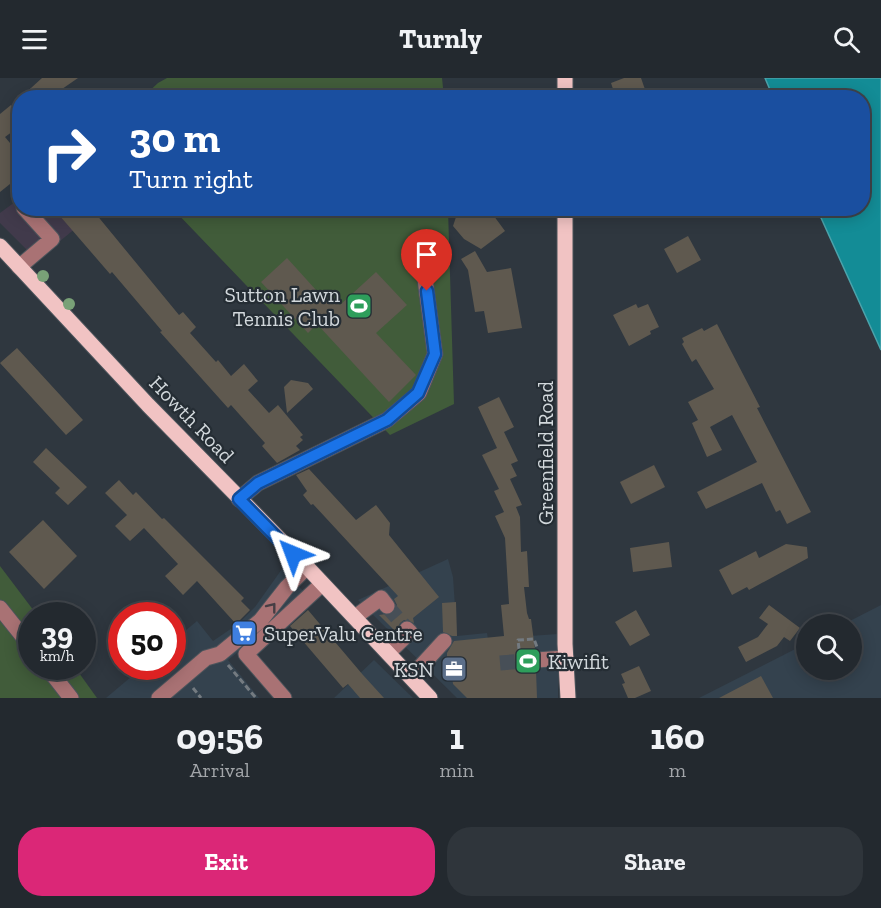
<!DOCTYPE html>
<html lang="en">
<head>
<meta charset="utf-8">
<style>
	body { margin:0; font-family:"Zilla Slab",serif; background:#2f353b; color:#f1f3f6; height:100vh; display:flex; flex-direction:column; font-size:22px; white-space:nowrap }
	* { box-sizing:border-box; margin:0 }
	p { font-size:20px; color:#a3a6aa }
	.icon { flex:none; width:33px; height:33px; fill:none; stroke:currentColor; stroke-width:2; stroke-linecap:round; stroke-linejoin:round }
	.map { position:relative; height:620px; overflow:hidden }
	.drawer { display:flex; flex-direction:column; background:#23292f; flex:1 }
	.drawer>* { flex:none }
	.hud { position:absolute; left:12px; top:12px; width:858px; height:126px; border-radius:24px; box-shadow:0 3px 15px #0003,0 0 0 2px #40454b; background:#1a4fa0; color:#fff; overflow:hidden }
	.tools { position:absolute; left:796px; top:536px; display:grid; gap:12px }
	.tools a { display:grid; place-items:center; width:66px; height:66px; border-radius:50%; background:#23292f; box-shadow:0 3px 15px #0003,0 0 0 2px #40454b; font-size:30px }
	.speed { position:absolute; left:18px; top:524px; display:flex; gap:12px; font-size:30px; font-weight:700; text-align:center }
	.speed>* { display:grid; place-content:center; width:78px; height:78px; border-radius:50%; background:#23292f; box-shadow:0 3px 15px #0003,0 0 0 2px #40454b; line-height:1 }
	.speed small { font-size:15px; font-weight:400 }
	.speed .limit { border:9px solid #d22; background:#fff; color:#111 }
	.pin { position:absolute; display:grid; place-items:center; width:51px; height:51px; color:#fff; margin:-62px -26px; border-radius:50% 50% 50% 0; rotate:-45deg; box-shadow:0 0 6px #0007 }
	.pin .icon { rotate:45deg }
	.me { position:absolute; width:66px; margin:-33px; rotate:316deg; stroke-linejoin:round; filter:drop-shadow(0 0 4px #0008) }
	.turn { display:flex; align-items:center; gap:21px; height:126px; padding:0 18px; font-size:27px }
	.turn .icon { width:78px; height:78px; stroke-width:2.5 }
	.turn b { display:block; font-size:42px; line-height:51px }
	.eta { display:flex; justify-content:space-evenly; align-items:center; height:102px; text-align:center }
	.eta b { font-size:36px; font-weight:700; line-height:42px }
	.button { display:flex; gap:12px; margin-top:auto; padding:12px 18px }
	.button a { flex:1; height:69px; border-radius:24px; background:#db2777; color:#fff; font-size:24px; font-weight:700; line-height:69px; text-align:center }
	.button a+a { background:#2f353b; color:#f1f3f6 }
	header { display:flex; justify-content:space-between; align-items:center; height:78px; padding:0 18px; background:#23292f; font-size:27px; font-weight:700 }
	.map>svg:first-child { display:block }
</style>
</head>
<body>
<header><svg class="icon" aria-label="menu" viewBox="0 0 24 24"><path d="M4 6h16M4 12h16M4 18h16"/></svg>Turnly<svg class="icon" aria-label="search" viewBox="0 0 24 24"><circle cx="10" cy="10" r="6"/><path d="M15 15l6 6"/></svg></header>
<div class="map">
<svg width="881" height="620" viewBox="0 0 881 620">
	<rect width="100%" height="100%" fill="#2f373f"/>
	<path fill="#34424e" d="M 448,481 L 453,499 L 457,558 L 487,555 L 488,561 L 558,556 L 558,620 L 457,620 L 358,522 Z
		M 282,491 L 306,516 L 275,545 L 228,582 L 259,620 L 106,620 L 144,588 L 172,588 L 173,563 L 197,543 L 213,563 L 238,546 L 255,529 Z
		M 881,527 L 881,620 L 699,620 L 807,565 L 807,591 L 852,591 L 852,546 L 844,546 Z
		M 374,582 L 413,620 L 334,620 Z"/>
	<path fill="#413a4b" d="M 19,121 L 20,130 L 99,131 L 37,182 L 0,145 L 0,135 Z"/>
	<path fill="#415c3a" d="M 167,0 L 442,0 L 444,19 L 143,19 L 158,5 Z
		M 173,131 L 448,131 L 454,326 L 390,357 Z
		M 0,488 L 37,537 L 32,537 L 32,588 L 74,588 L 97,620 L 0,620 Z"/>
	<path fill="#138c96" stroke="#4ca3ab" stroke-width="1.5" d="M 765,0 L 881,0 L 881,272 L 817,131 L 862,130 L 862,20 L 773,19 Z"/>
	<path fill="#5f594f" d="M 42,0 L 78,0 L 49,20 L 20,20 Z
		M 624,0 L 641,0 L 648,20 L 616,20 L 611,5 Z
		M 11,27 L 20,37 L 20,48 L 5,59 L 20,77 L 20,98 L 0,114 L 0,36 Z
		M 53,130 L 91,130 L 179,237 L 183,234 L 196,249 L 190,255 L 216,284 L 218,282 L 231,298 L 244,286 L 258,303 L 248,312 L 269,335 L 278,327 L 303,357 L 300,359 L 303,362 L 296,368 L 300,372 L 277,385 L 262,368 L 265,365 L 231,327 L 228,330 L 160,254 L 162,253 L 112,194 L 110,196 Z
		M 459,130 L 488,130 L 505,153 L 481,171 L 464,161 L 453,148 Z
		M 688,158 L 701,182 L 677,195 L 664,171 Z
		M 475,173 L 487,194 L 511,190 L 522,250 L 488,255 L 484,233 L 475,234 L 468,192 L 461,181 Z
		M 287,180 L 326,223 L 331,217 L 340,227 L 376,194 L 407,227 L 376,255 L 416,297 L 389,324 L 317,246 L 308,255 L 261,204 Z
		M 636,226 L 638,230 L 648,226 L 659,249 L 650,253 L 651,256 L 629,268 L 613,237 Z
		M 717,246 L 760,329 L 757,330 L 811,434 L 787,446 L 780,432 L 776,434 L 762,405 L 706,431 L 697,414 L 757,384 L 732,337 L 710,349 L 722,372 L 707,379 L 692,345 L 698,342 L 688,324 L 714,311 L 696,281 L 692,284 L 682,266 L 684,264 L 682,260 L 702,250 L 704,253 Z
		M 17,270 L 83,342 L 66,357 L 0,285 Z
		M 291,302 L 308,305 L 313,311 L 287,335 L 284,309 Z
		M 499,319 L 514,349 L 504,354 L 518,383 L 511,386 L 517,398 L 510,401 L 522,427 L 516,429 L 520,439 L 521,474 L 527,473 L 529,509 L 524,509 L 527,535 L 529,541 L 531,541 L 535,571 L 528,577 L 526,583 L 528,588 L 536,592 L 537,620 L 467,620 L 453,606 L 450,582 L 447,583 L 447,575 L 454,563 L 504,558 L 501,527 L 509,526 L 505,460 L 495,438 L 504,434 L 494,413 L 499,411 L 482,377 L 497,370 L 478,329 Z
		M 46,370 L 87,409 L 68,427 L 55,415 L 60,410 L 33,384 Z
		M 654,387 L 665,409 L 631,426 L 620,404 Z
		M 309,391 L 356,442 L 376,427 L 390,445 L 389,457 L 439,519 L 413,540 L 414,545 L 404,542 L 400,545 L 396,554 L 379,537 L 393,535 L 397,527 L 394,521 L 398,518 L 313,426 L 311,427 L 303,417 L 307,413 L 296,397 Z
		M 119,402 L 133,417 L 136,414 L 162,441 L 164,440 L 244,520 L 241,523 L 250,532 L 236,546 L 197,503 L 183,517 L 165,498 L 178,486 L 144,450 L 130,463 L 115,448 L 127,437 L 105,415 Z
		M 43,442 L 77,478 L 44,511 L 9,474 Z
		M 669,464 L 672,489 L 633,494 L 630,470 Z
		M 786,466 L 807,469 L 808,480 L 749,512 L 747,509 L 732,517 L 719,492 L 756,473 L 759,480 Z
		M 456,524 L 457,558 L 452,558 L 443,554 L 442,525 Z
		M 769,527 L 800,550 L 790,563 L 784,559 L 777,568 L 746,584 L 738,569 L 758,559 L 768,546 L 759,540 Z
		M 308,532 L 363,597 L 384,620 L 360,620 L 348,606 L 343,610 L 290,548 Z
		M 636,532 L 650,557 L 630,568 L 615,544 Z
		M 639,588 L 651,613 L 635,620 L 628,620 L 622,606 L 625,605 L 621,596 Z
		M 761,598 L 773,620 L 719,620 Z"/>
	<g fill="none" stroke-linecap="round" stroke-linejoin="round">
		<path stroke="#474f57" stroke-width="15" stroke-dasharray="15 8" stroke-linecap="butt" d="M 387,528 L 407,551
			M 500,585 L 536,582"/>
		<g stroke="#4c545b" stroke-width="17">
			<path id="minor" d="M 19,189 L 52,161 L 24,130
				M 239,421 L 258,405 L 387,342 L 419,315 L 435,276 L 421,171
				M 0,530 L 32,570
				M 355,539 L 381,520 L 387,528
				M 388,575 L 410,554 L 407,551
				M 536,582 L 566,580
				M 46,588 L 71,620
				M 411,599 L 444,563
				M 159,620 L 206,580 L 220,576 L 261,542 L 287,509 L 307,489
				M 284,620 L 246,576 L 322,506"/>
		</g>
		<g stroke="#4c545b" stroke-width="17">
			<path id="major" d="M 565,0 L 565,20
				M 565,130 L 565,566 L 568,620
				M 0,168 L 148,327 L 307,489 L 430,620"/>
		</g>
		<path stroke="#747b81" stroke-width="3" stroke-dasharray="6 3" stroke-linecap="butt" d="M 519,571 L 518,562 L 534,561 L 537,569
			M 228,587 L 256,620
			M 193,610 L 201,620"/>
		<use href="#minor" stroke="#a97274" stroke-width="15"/>
		<use href="#major" stroke="#f1c3c3" stroke-width="15"/>
	</g>
	<g fill="#79a177">
		<circle cx="43" cy="198" r="6"/>
		<circle cx="69" cy="226" r="6"/>
	</g>
	<defs><path id="oneway-chevron" d="M-2-3.5L2.5 0L-2 3.5" fill="none" stroke-width="1.6" stroke-linecap="round" stroke-linejoin="round" transform="scale(1.5)"/></defs>
	<use stroke="#463e44" href="#oneway-chevron" transform="translate(272 529) rotate(-52)"/>
	<g fill="none" stroke-linecap="round" stroke-linejoin="round">
		<g stroke="#114b97" stroke-width="15">
			<path id="route" d="M 293,476 L 239,421 L 258,405 L 387,342 L 418,315 L 435,276 L 427,213"/>
		</g>
		<use href="#route" stroke="#1a73e8" stroke-width="10"/>
	</g>
	<defs>
		<g id="stadium-square" transform="scale(1.35)"><rect x="-9" y="-9" width="18" height="18" rx="4" fill="#2e9e5b" stroke="#252d34"/><path d="M0-5a6.5 5 0 1 0 0 10a6.5 5 0 1 0 0-10ZM-3.5-1.8h7v3.6h-7Z" fill="#fff"/></g>
		<g id="supermarket-square" transform="scale(1.35)"><rect x="-9" y="-9" width="18" height="18" rx="4" fill="#3f7fe0" stroke="#252d34"/><path d="M-6-5.5h2.5l.6 2H6L4.5 2H-2.5L-4.4-4H-6ZM-1.5 3.2a1.3 1.3 0 1 0 .1 0ZM3 3.2a1.3 1.3 0 1 0 .1 0Z" fill="#fff"/></g>
		<g id="office-square" transform="scale(1.35)"><rect x="-9" y="-9" width="18" height="18" rx="4" fill="#5c6f8a" stroke="#252d34"/><path d="M-6-3h4V-5.5h4V-3h4V5H-6ZM-1-4.5V-3h2v-1.5ZM-6 0V1H6V0Z" fill="#fff"/></g>
	</defs>
	<g fill-rule="evenodd">
		<use href="#stadium-square" x="359" y="228"/>
		<use href="#supermarket-square" x="244" y="555"/>
		<use href="#stadium-square" x="528" y="583"/>
		<use href="#office-square" x="454" y="591"/>
	</g>
	<g text-anchor="middle" dominant-baseline="central" stroke-width="4.5" stroke-linejoin="round" paint-order="stroke">
		<g font-size="21" fill="#d2d8dc" stroke="#252d34" text-anchor="end">
			<text x="340" y="216">Sutton Lawn<tspan x="340" dy="24">Tennis Club</tspan></text>
			<text x="264" y="555" text-anchor="start">SuperValu Centre</text>
			<text x="548" y="583" text-anchor="start">Kiwifit</text>
			<text x="434" y="591">KSN</text>
		</g>
		<g font-size="21" fill="#d2d8dc" stroke="#252d34">
			<text transform="translate(192 341) rotate(46)">Howth Road</text>
			<text transform="translate(545 375) rotate(-90)">Greenfield Road</text>
		</g>
	</g>
</svg>
<div class="tools">
<a><svg class="icon" aria-label="search" viewBox="0 0 24 24"><circle cx="10" cy="10" r="6"/><path d="M15 15l6 6"/></svg></a>
</div>
<div class="speed"><div>39<small>km/h</small></div><div class="limit">50</div></div>
<div class="pin" style="left:427px;top:213px;background:#d93025"><svg class="icon" aria-label="arrive" viewBox="0 0 24 24"><path d="M6 21V4h12l-3 4 3 4H6"/></svg></div>
<svg class="me" style="left:293px;top:476px" viewBox="-20 -20 40 40"><path d="M0-17L14 15 0 8-14 15z" fill="#1a73e8" stroke="#fff" stroke-width="4"/></svg>
<div class="hud">
<div class="turn"><svg class="icon" aria-label="right" viewBox="0 0 24 24"><path d="M7 20v-9h11M14 6l5 5-5 5"/></svg><div><b>30 m</b>Turn right</div></div>
</div>
</div>
<section class="drawer">
<div class="eta">
<div><b>09:56</b><p>Arrival</p></div>
<div><b>1</b><p>min</p></div>
<div><b>160</b><p>m</p></div>
</div>
<div class="button"><a>Exit</a><a>Share</a></div>
</section>
</body>
</html>
